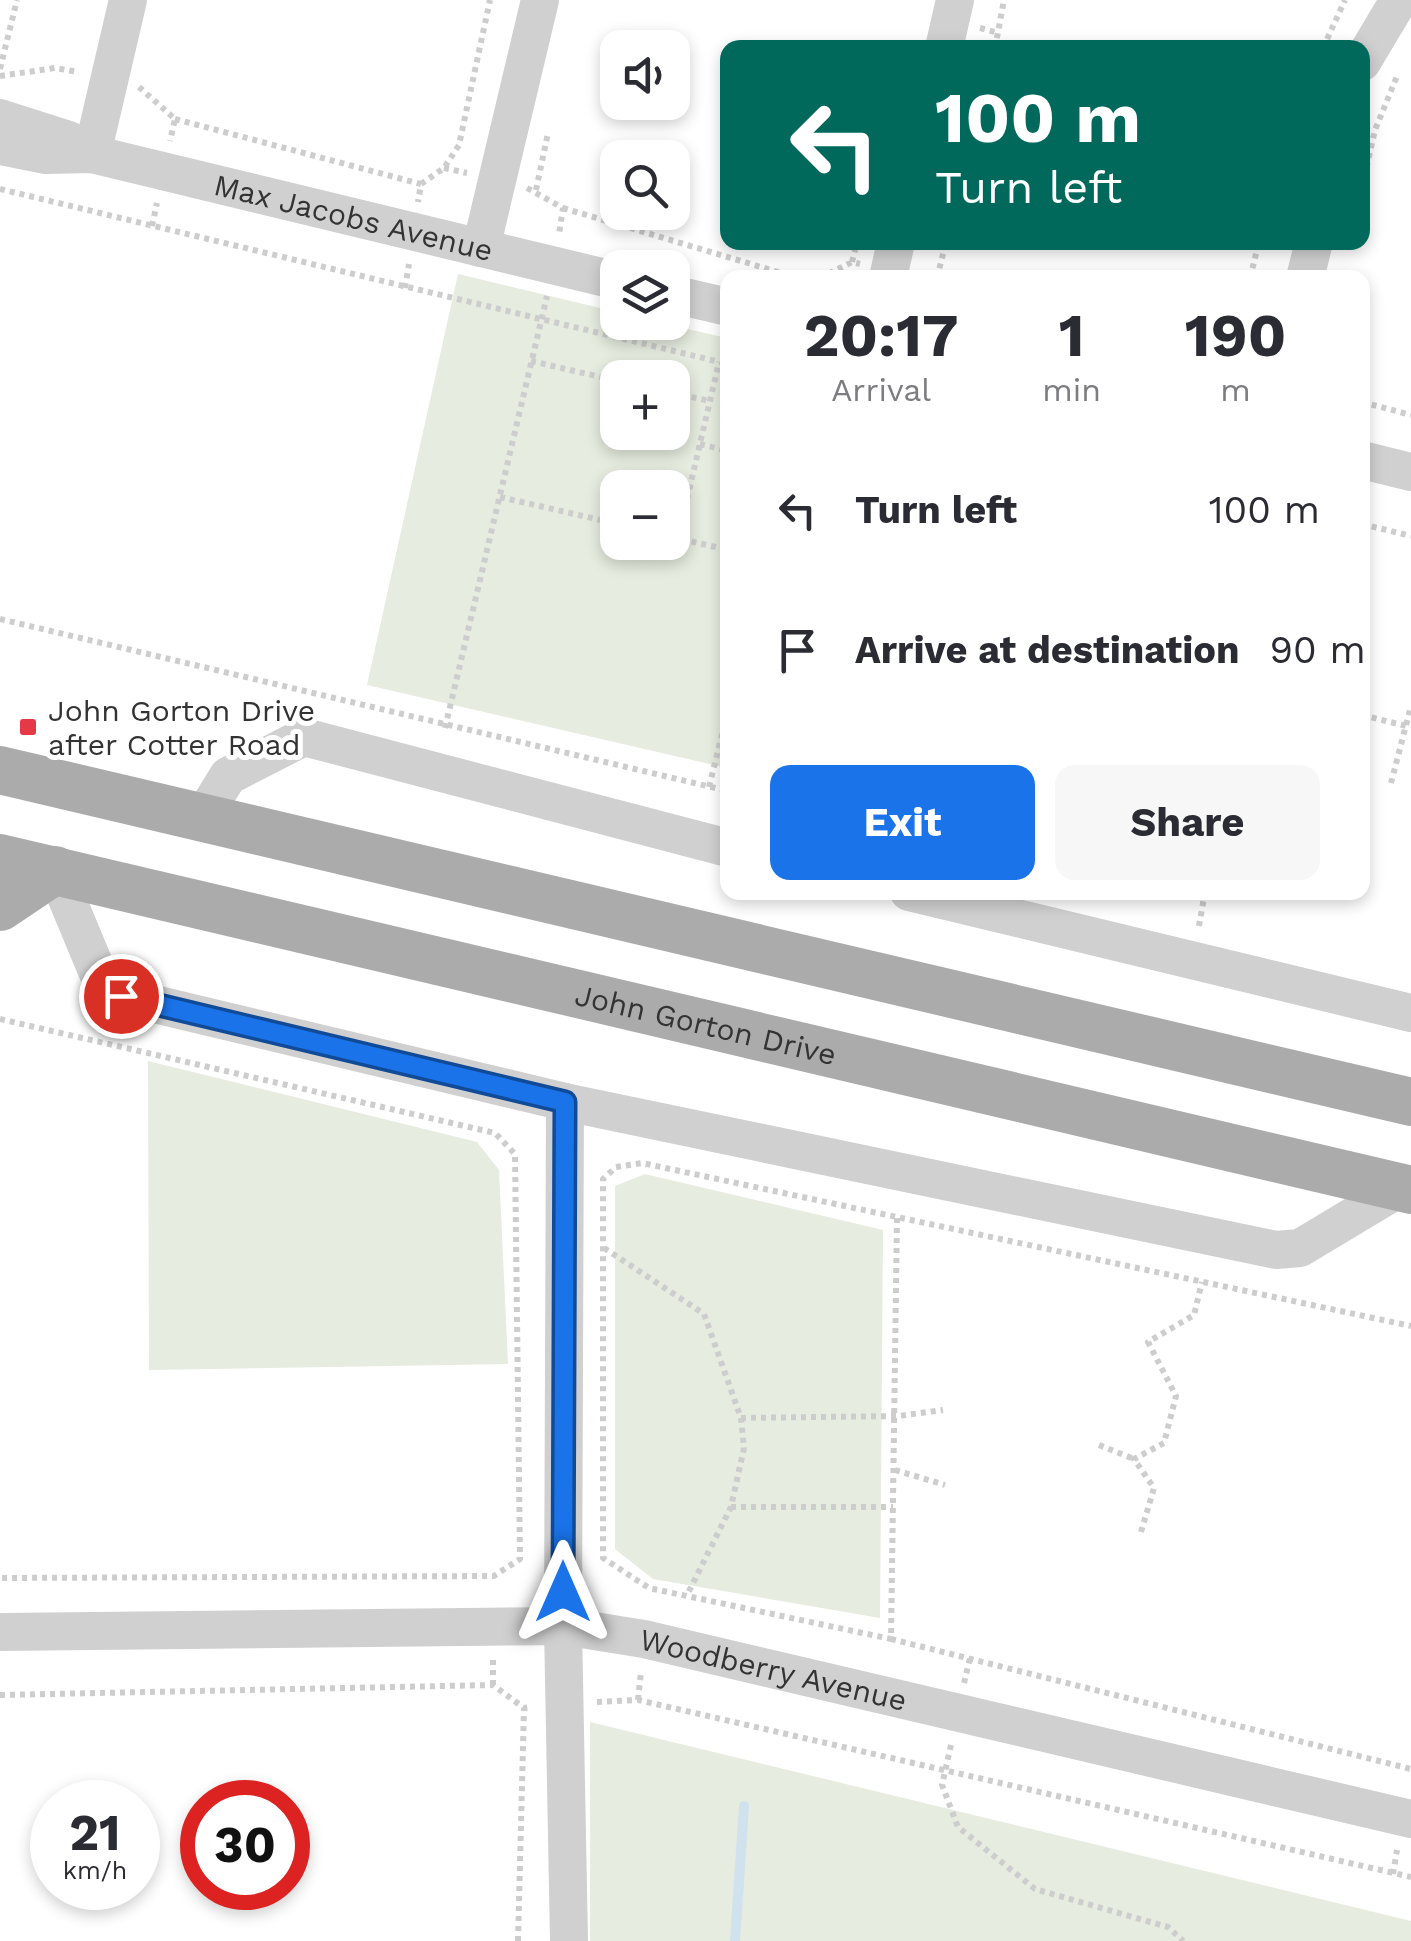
<!DOCTYPE html>
<html lang="en">
<head>
<meta charset="utf-8">
<style>
	body { margin:0; font-family:"Work Sans",sans-serif; background:#f7f7f7; color:#2b2b33; height:100vh; display:flex; flex-direction:column; font-size:38px; white-space:nowrap }
	* { box-sizing:border-box; margin:0 }
	p { font-size:32px; color:#7c7c81 }
	.icon { flex:none; width:55px; height:55px; fill:none; stroke:currentColor; stroke-width:2; stroke-linecap:round; stroke-linejoin:round }
	.map { position:relative; flex:1; overflow:hidden }
	.drawer { position:absolute; left:720px; top:270px; width:650px; height:630px; display:flex; flex-direction:column; background:#fff; border-radius:20px; box-shadow:0 5px 15px #0003 }
	.drawer>* { flex:none }
	.hud { position:absolute; left:720px; top:40px; width:650px; height:210px; border-radius:20px; box-shadow:0 5px 15px #0003; background:#00695c; color:#fff; overflow:hidden }
	.fabs { position:absolute; left:600px; top:30px; display:grid; gap:20px }
	.fabs a { display:grid; place-items:center; width:90px; height:90px; border-radius:20px; background:#fff; box-shadow:0 5px 15px #0003; font-size:50px }
	.speed { position:absolute; left:30px; top:1780px; display:flex; gap:20px; font-size:50px; font-weight:700; text-align:center }
	.speed>* { display:grid; place-content:center; width:130px; height:130px; border-radius:50%; background:#fff; box-shadow:0 5px 15px #0003; line-height:1 }
	.speed small { font-size:25px; font-weight:400 }
	.speed .limit { border:15px solid #d22; background:#fff; color:#111 }
	.pin { position:absolute; display:grid; place-items:center; width:85px; height:85px; color:#fff; margin:-42px; border:5px solid #fff; border-radius:50%; box-shadow:0 2px 10px #0007 }
	.me { position:absolute; width:110px; margin:-55px; rotate:0deg; stroke-linejoin:round; filter:drop-shadow(0 0 8px #0008) }
	.turn { display:flex; align-items:center; gap:35px; height:210px; padding:0 50px; font-size:45px }
	.turn .icon { width:130px; height:130px; stroke-width:2.5 }
	.turn b { display:block; font-size:70px; line-height:85px }
	.eta { display:flex; justify-content:space-evenly; align-items:center; height:170px; text-align:center }
	.eta b { font-size:60px; font-weight:700; line-height:70px }
	.button { display:flex; gap:20px; margin-top:auto; padding:20px 50px }
	.button a { flex:1; height:115px; border-radius:20px; background:#1a73e8; color:#fff; font-size:40px; font-weight:700; line-height:115px; text-align:center }
	.button a+a { background:#f7f7f7; color:#2b2b33 }
	ul { padding:0; list-style:none }
	li { display:flex; align-items:center; gap:30px; height:140px; padding:0 50px }
	li div { flex:1 }
	li b { display:block; font-size:38px }
	li em { font-style:normal }
	.map>svg:first-child { display:block }
</style>
</head>
<body>
<div class="map">
<svg width="1411" height="1941" viewBox="0 0 1411 1941">
	<rect width="100%" height="100%" fill="#fff"/>
	<path fill="#e6ecdf" fill-rule="evenodd" d="M 458,274 L 617,312 L 618,322 L 661,323 L 727,338 L 727,768 L 367,685 ZM 618,378 L 672,378 L 672,432 L 618,432 ZM 618,488 L 672,488 L 672,542 L 618,542 Z
		M 148,1061 L 477,1142 L 499,1170 L 508,1364 L 149,1370 Z
		M 645,1174 L 883,1230 L 880,1618 L 653,1579 L 615,1549 L 615,1186 Z
		M 590,1722 L 1411,1921 L 1411,1941 L 590,1941 Z"/>
	<g fill="none" stroke-linecap="round" stroke-linejoin="round">
		<path stroke="#cfe2ee" stroke-width="10" d="M 735,1941 L 744,1806"/>
		<path stroke="#cdcdcd" stroke-width="6" stroke-dasharray="5 5" stroke-linecap="butt" d="M 980,28 L 999,33
			M 995,48 L 1004,0
			M 1323,48 L 1345,0
			M 0,69 L 17,0
			M 0,76 L 55,68 L 78,72
			M 139,87 L 175,119 L 170,141
			M 175,119 L 421,184 L 418,202
			M 444,168 L 467,173
			M 421,184 L 444,168 L 459,145 L 490,0
			M 1362,187 L 1375,130 L 1397,76
			M 527,188 L 563,208 L 559,234
			M 0,189 L 728,364
			M 536,190 L 548,133
			M 563,208 L 798,278
			M 152,226 L 157,203
			M 852,262 L 857,242
			M 820,278 L 852,262 L 860,264
			M 937,278 L 946,242
			M 1250,278 L 1259,242
			M 405,288 L 409,264
			M 531,361 L 618,381
			M 672,393 L 710,401
			M 1362,402 L 1411,415
			M 700,444 L 728,451
			M 500,497 L 618,524
			M 1362,524 L 1411,536
			M 672,537 L 728,550
			M 678,538 L 719,362
			M 0,619 L 728,791
			M 1362,715 L 1406,726
			M 445,728 L 547,296
			M 1391,783 L 1411,706
			M 709,787 L 728,710
			M 1199,926 L 1205,892
			M 0,1019 L 495,1133 L 515,1154 L 520,1559 L 494,1576 L 0,1578
			M 897,1218 L 891,1639 L 649,1588 L 603,1558 L 603,1179 L 616,1167 L 642,1163 L 1411,1326
			M 604,1248 L 704,1314 L 741,1418 L 744,1448 L 731,1507 L 687,1595
			M 741,1418 L 898,1416 L 943,1410
			M 1099,1445 L 1134,1459
			M 895,1470 L 945,1485
			M 731,1507 L 893,1507
			M 1141,1532 L 1154,1488 L 1134,1459 L 1164,1443 L 1176,1396 L 1148,1342 L 1194,1315 L 1202,1282
			M 891,1639 L 1411,1769
			M 964,1683 L 970,1658
			M 493,1685 L 493,1657
			M 0,1695 L 493,1685 L 524,1708 L 530,1707
			M 638,1700 L 641,1672
			M 597,1702 L 638,1700 L 1411,1877
			M 951,1745 L 942,1785 L 958,1827 L 1035,1889 L 1168,1927 L 1183,1941
			M 1393,1874 L 1397,1850
			M 518,1941 L 524,1708"/>
		<g stroke="#d0d0d0" stroke-width="38">
			<path d="M 944,48 L 955,0"/>
			<path d="M 1362,62 L 1399,0"/>
			<path d="M 0,118 L 69,140"/>
			<path id="s1" d="M 0,146 L 46,155 L 92,154 L 618,281"/>
			<path d="M 92,154 L 128,0"/>
			<path d="M 481,248 L 540,0"/>
			<path d="M 888,278 L 896,242"/>
			<path d="M 1305,278 L 1314,242"/>
			<path d="M 672,294 L 728,307"/>
			<path d="M 1362,460 L 1411,472"/>
			<path d="M 202,818 L 228,776 L 304,737 L 728,848"/>
			<path d="M 55,870 L 97,971 L 121,996 L 565,1102 L 1276,1250 L 1300,1248 L 1400,1188"/>
			<path d="M 909,892 L 1411,1013"/>
			<path d="M 565,1102 L 563,1626 L 569,1941"/>
			<path id="s2" d="M 0,1632 L 563,1626 L 644,1639 L 1411,1819"/>
		</g>
		<g stroke="#ababab" stroke-width="48">
			<path d="M 0,770 L 1411,1102"/>
			<path id="s3" d="M 0,858 L 1411,1190"/>
			<path d="M 0,907 L 55,870"/>
		</g>
	</g>
	<g fill="none" stroke-linecap="round" stroke-linejoin="round">
		<g stroke="#114b97" stroke-width="25">
			<path id="route" d="M 121,996 L 565,1102 L 563,1592"/>
		</g>
		<use href="#route" stroke="#1a73e8" stroke-width="18"/>
	</g>
	<rect fill="#e63946" stroke="#fff" stroke-width="4" x="18" y="717" width="20" height="20" rx="5"/>
	<g text-anchor="middle" dominant-baseline="central" stroke-width="10" stroke-linejoin="round" paint-order="stroke">
		<g font-size="30" fill="#333" stroke="#fff">
			<text stroke="none"><textPath href="#s1" startOffset="362">Max Jacobs Avenue</textPath></text>
			<text stroke="none"><textPath href="#s3" startOffset="725">John Gorton Drive</textPath></text>
			<text stroke="none"><textPath href="#s2" startOffset="778">Woodberry Avenue</textPath></text>
		</g>
		<g font-size="30" fill="#333" stroke="#fff" text-anchor="start">
			<text x="48" y="710">John Gorton Drive<tspan x="48" dy="34">after Cotter Road</tspan></text>
		</g>
	</g>
</svg>
<div class="fabs">
<a><svg class="icon" aria-label="sound" viewBox="0 0 24 24"><path d="M4 9h4l5-4v14l-5-4H4zM17 9q2 3 0 6"/></svg></a>
<a><svg class="icon" aria-label="search" viewBox="0 0 24 24"><circle cx="10" cy="10" r="6"/><path d="M15 15l6 6"/></svg></a>
<a><svg class="icon" aria-label="layers" viewBox="0 0 24 24"><path d="M12 4l9 5-9 5-9-5zM3 14l9 5 9-5"/></svg></a>
<a>+</a>
<a>−</a>
</div>
<div class="speed"><div>21<small>km/h</small></div><div class="limit">30</div></div>
<div class="pin" style="left:121px;top:996px;background:#d93025"><svg class="icon" aria-label="arrive" viewBox="0 0 24 24"><path d="M6 21V4h12l-3 4 3 4H6"/></svg></div>
<svg class="me" style="left:563px;top:1592px" viewBox="-20 -20 40 40"><path d="M0-17L14 15 0 8-14 15z" fill="#1a73e8" stroke="#fff" stroke-width="4"/></svg>
<div class="hud">
<div class="turn"><svg class="icon" aria-label="left" viewBox="0 0 24 24"><path d="M17 20v-9H6M10 6l-5 5 5 5"/></svg><div><b>100 m</b>Turn left</div></div>
</div>
<section class="drawer">
<div class="eta">
<div><b>20:17</b><p>Arrival</p></div>
<div><b>1</b><p>min</p></div>
<div><b>190</b><p>m</p></div>
</div>
<ul>
<li><svg class="icon" aria-label="left" viewBox="0 0 24 24"><path d="M17 20v-9H6M10 6l-5 5 5 5"/></svg><div><b>Turn left</b></div><em>100 m</em></li>
<li><svg class="icon" aria-label="arrive" viewBox="0 0 24 24"><path d="M6 21V4h12l-3 4 3 4H6"/></svg><div><b>Arrive at destination</b></div><em>90 m</em></li>
</ul>
<div class="button"><a>Exit</a><a>Share</a></div>
</section>
</div>
</body>
</html>
